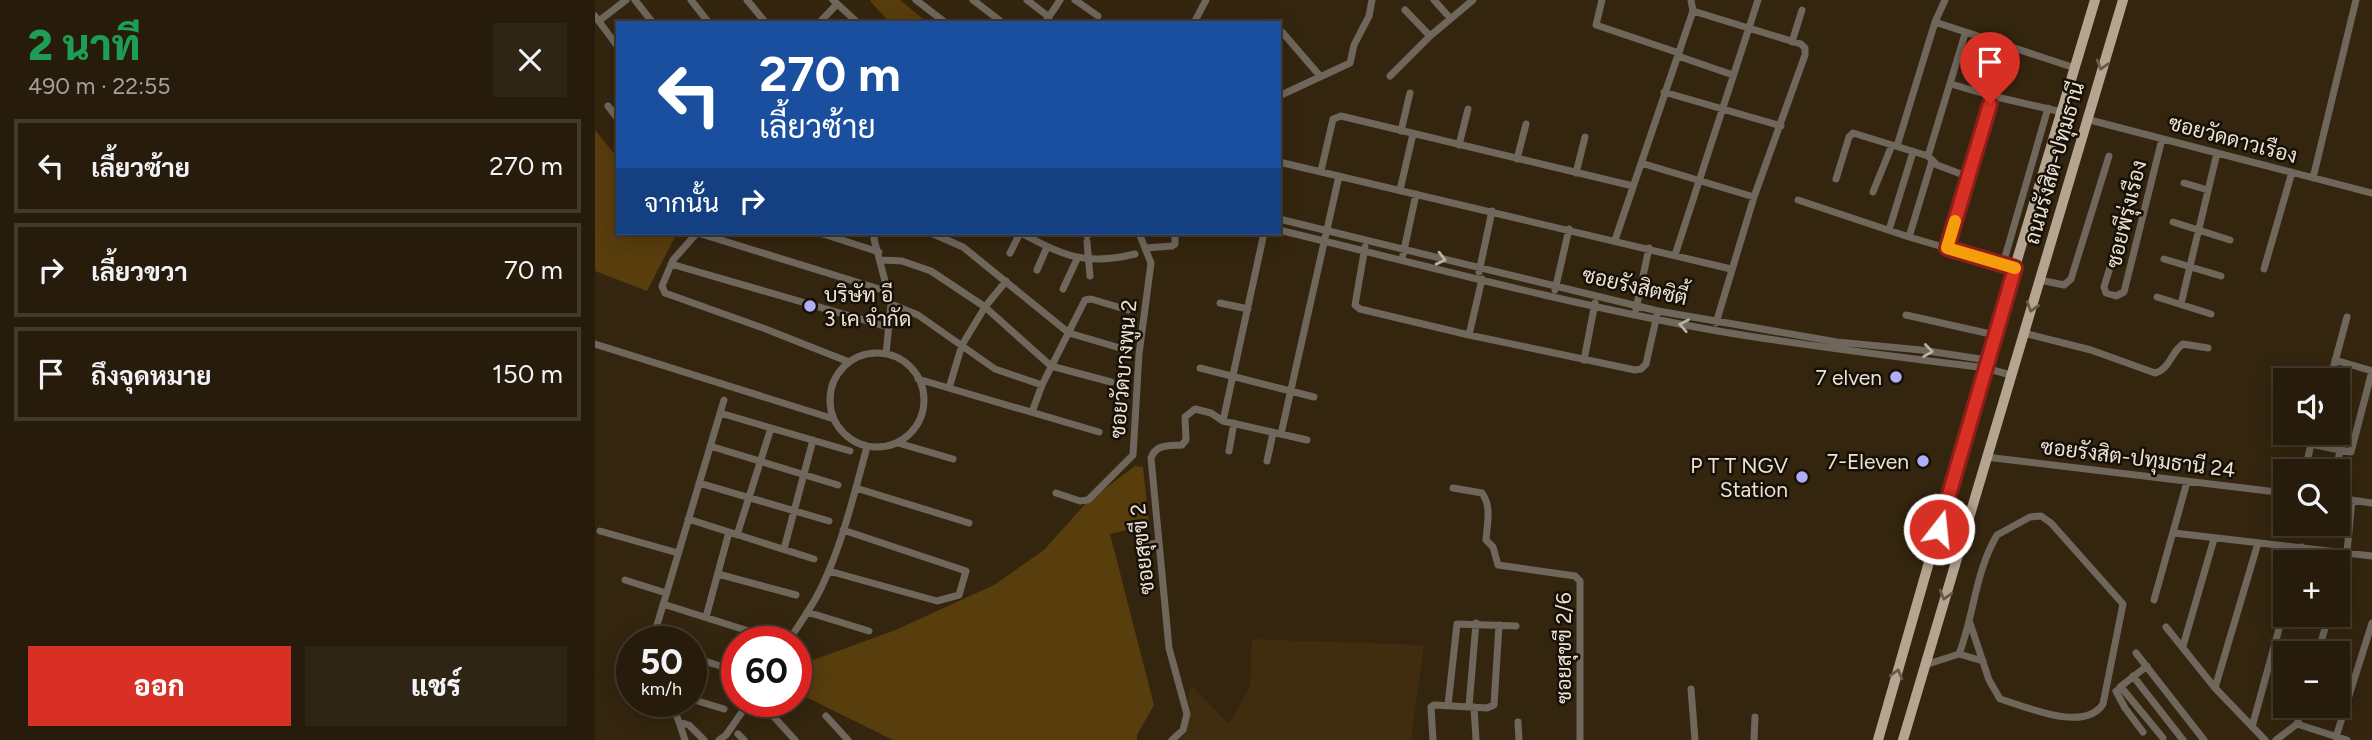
<!DOCTYPE html>
<html lang="th">
<head>
<meta charset="utf-8">
<style>
	body { margin:0; font-family:Figtree,Sarabun,sans-serif; background:#2f2514; color:#f1f3f6; height:100vh; display:flex; flex-direction:column; font-size:26px; white-space:nowrap }
	* { box-sizing:border-box; margin:0 }
	p { font-size:23px; color:#a4a19d }
	.icon { flex:none; width:38px; height:38px; fill:none; stroke:currentColor; stroke-width:2; stroke-linecap:round; stroke-linejoin:round }
	.map { position:relative; flex:1; overflow:hidden }
	.panel { display:flex; flex-direction:column; background:#271c0b; width:595px }
	.panel>* { flex:none }
	.guide { position:absolute; left:21px; top:21px; width:665px; height:214px; border-radius:0px; box-shadow:0 4px 18px #0003,0 0 0 2px #433a2c; background:#1a4fa0; color:#fff; overflow:hidden }
	.buttons { position:absolute; left:1678px; top:368px; display:grid; gap:14px }
	.buttons a { display:grid; place-items:center; width:77px; height:77px; border-radius:0px; background:#271c0b; box-shadow:0 4px 18px #0003,0 0 0 2px #433a2c; font-size:35px }
	.speed { position:absolute; left:21px; top:626px; display:flex; gap:14px; font-size:35px; font-weight:700; text-align:center }
	.speed>* { display:grid; place-content:center; width:91px; height:91px; border-radius:50%; background:#271c0b; box-shadow:0 4px 18px #0003,0 0 0 2px #433a2c; line-height:1 }
	.speed small { font-size:18px; font-weight:400 }
	.speed .limit { border:10px solid #d22; background:#fff; color:#111 }
	.pin { position:absolute; display:grid; place-items:center; width:60px; height:60px; color:#fff; margin:-72px -30px; border-radius:50% 50% 50% 0; rotate:-45deg; box-shadow:0 0 7px #0007 }
	.pin .icon { rotate:45deg }
	.me { position:absolute; width:77px; margin:-38px; rotate:16deg; stroke-linejoin:round; filter:drop-shadow(0 0 5px #0008) }
	.turn { display:flex; align-items:center; gap:24px; height:147px; padding:0 28px; font-size:32px }
	.turn .icon { width:91px; height:91px; stroke-width:2.5 }
	.turn b { display:block; font-size:49px; line-height:60px }
	.then { display:flex; align-items:center; height:66px; padding:0 28px; background:#0003; gap:14px; font-size:26px }
	.round { display:grid; place-items:center; flex:none; width:74px; height:74px; border-radius:0px; background:#2f2514 }
	.summary { display:flex; align-items:center; justify-content:space-between; height:119px; padding:0 28px }
	h1 { font-size:42px; font-weight:800; line-height:52px; color:#1e9e55 }
	.primary-button { display:flex; gap:14px; margin-top:auto; padding:14px 28px }
	.primary-button a { flex:1; height:80px; border-radius:0px; background:#d93025; color:#fff; font-size:28px; font-weight:800; line-height:80px; text-align:center }
	.primary-button a+a { background:#2f2514; color:#f1f3f6 }
	ul { padding:0; list-style:none }
	li { display:flex; align-items:center; gap:21px; height:94px; margin:0 14px 10px; padding:0 14px; border:4px solid #433a2c; border-radius:0px }
	li div { flex:1 }
	li b { display:block; font-size:26px }
	li em { font-style:normal }
	main { display:flex; flex:1; min-height:0 }
	.map>svg:first-child { display:block }
</style>
</head>
<body>
<main>
<section class="panel">
<div class="summary"><div><h1>2 นาที</h1><p>490 m · 22:55</p></div><a class="round"><svg class="icon" aria-label="close" viewBox="0 0 24 24"><path d="M6 6l12 12M18 6L6 18"/></svg></a></div>
<ul>
<li><svg class="icon" aria-label="left" viewBox="0 0 24 24"><path d="M17 20v-9H6M10 6l-5 5 5 5"/></svg><div><b>เลี้ยวซ้าย</b></div><em>270 m</em></li>
<li><svg class="icon" aria-label="right" viewBox="0 0 24 24"><path d="M7 20v-9h11M14 6l5 5-5 5"/></svg><div><b>เลี้ยวขวา</b></div><em>70 m</em></li>
<li><svg class="icon" aria-label="arrive" viewBox="0 0 24 24"><path d="M6 21V4h12l-3 4 3 4H6"/></svg><div><b>ถึงจุดหมาย</b></div><em>150 m</em></li>
</ul>
<div class="primary-button"><a>ออก</a><a>แชร์</a></div>
</section>
<div class="map">
<svg width="1777" height="740" viewBox="0 0 1777 740">
	<rect width="100%" height="100%" fill="#34250f"/>
	<path fill="#402d0f" d="M 657,639 L 829,645 L 816,740 L 583,740 L 589,735 L 596,710 L 593,700 L 596,685 L 634,724 L 655,687 Z"/>
	<path fill="#583d0d" d="M 276,0 L 305,0 L 333,23 L 295,23 L 275,1 Z
		M 0,130 L 23,158 L 23,233 L 82,233 L 52,291 L 0,271 Z
		M 540,466 L 548,467 L 554,525 L 515,534 L 559,705 L 542,735 L 542,740 L 298,740 L 201,692 L 201,651 L 215,661 L 298,631 L 399,585 L 449,550 L 491,503 Z"/>
	<g fill="none" stroke-linecap="round" stroke-linejoin="round">
		<path stroke="#6f675c" stroke-width="7" d="M 40,0 L 58,23
			M 96,0 L 114,23
			M 152,0 L 171,23
			M 238,0 L 263,23
			M 321,0 L 351,23
			M 378,0 L 408,23
			M 432,0 L 454,17
			M 480,0 L 503,16
			M 839,0 L 855,18
			M 1007,0 L 1001,25 L 1084,53
			M 810,10 L 835,36
			M 1098,11 L 1206,44 L 1210,48 L 1210,55 L 1159,197 L 1121,323
			M 0,16 L 23,47
			M 4,21 L 31,0
			M 225,22 L 242,4
			M 1340,22 L 1480,68
			M 450,23 L 465,0
			M 599,23 L 611,0
			M 688,33 L 725,76
			M 1370,34 L 1333,156 L 1342,165 L 1374,177 L 1397,96 L 1467,112
			M 1197,42 L 1207,10
			M 1083,56 L 1138,75
			M 795,76 L 835,36 L 878,0
			M 1356,84 L 1397,96
			M 1069,92 L 1186,126
			M 684,96 L 755,63 L 759,45 L 774,16 L 777,0
			M 13,106 L 23,119
			M 1491,119 L 1777,193
			M 806,131 L 815,93
			M 864,145 L 873,109
			M 1302,146 L 1340,22 L 1350,0
			M 922,159 L 931,124
			M 684,162 L 1136,269
			M 1046,163 L 1159,197
			M 726,171 L 738,119 L 746,116 L 1038,186
			M 981,173 L 990,137
			M 1718,178 L 1761,0
			M 1241,179 L 1254,137 L 1258,133 L 1333,156
			M 1589,183 L 1613,190
			M 805,190 L 818,134
			M 1278,192 L 1297,145
			M 1203,200 L 1314,237 L 1420,268
			M 684,219 L 1063,311 L 1242,342 L 1326,350 L 1392,360
			M 1578,222 L 1635,240
			M 1527,228 L 1509,287 L 1511,293 L 1521,296 L 1529,292 L 1567,139
			M 684,230 C 828,265 972,304 1117,330 C 1208,346 1299,356 1390,368 L 1416,375
			M 1294,230 L 1318,152
			M 102,233 L 78,260 L 67,286 L 70,293 L 168,328 L 254,362
			M 103,233 L 294,292
			M 225,233 L 284,252
			M 280,233 L 279,239 L 296,304 L 291,354
			M 336,233 L 368,247 L 474,333 L 525,348
			M 426,233 C 469,256 490,266 540,254
			M 492,236 L 494,233
			M 1314,237 L 1337,161
			M 1020,240 L 1098,11 L 1096,0
			M 492,242 L 495,276
			M 770,247 L 760,305 L 765,309 L 874,335 L 1040,370 L 1046,369 L 1051,364 L 1062,315
			M 550,248 L 577,246 L 580,244 L 580,236
			M 1352,248 L 1374,177
			M 415,253 L 425,233
			M 808,255 L 821,194
			M 1080,255 L 1163,0
			M 1569,259 L 1626,276
			M 287,260 L 307,261 L 336,271 L 390,307 L 456,366 L 516,382
			M 76,264 L 293,327
			M 1408,264 L 1453,108
			M 1669,269 L 1697,172
			M 442,270 L 452,247
			M 884,272 L 897,211
			M 1445,280 L 1469,285 L 1476,279 L 1514,156
			M 468,289 L 482,259
			M 960,290 L 974,229
			M 1562,297 L 1616,314
			M 625,303 L 653,309
			M 296,304 L 323,315 L 400,369 L 447,385
			M 1586,304 L 1622,153
			M 1041,309 L 1054,248
			M 1311,315 L 1400,335
			M 1429,333 L 1496,350 L 1560,373 C 1575,369 1576,352 1588,344 L 1613,348
			M 874,335 L 887,279
			M 0,344 L 239,419
			M235 400a47 47 0 1 1 94 0a47 47 0 1 1-94 0Z
			M 989,360 L 1000,303
			M 1740,360 L 1777,371
			M 605,368 L 719,397
			M 323,379 L 504,432
			M 1735,380 L 1752,317
			M 354,388 L 367,345 L 390,307 L 411,281
			M 437,412 L 447,385 L 490,300 L 496,299 L 533,310
			M 125,413 L 255,451
			M 628,421 L 669,233
			M 686,434 L 744,176
			M 303,443 L 358,459
			M 115,446 L 243,485
			M 1745,450 L 1756,452 L 1777,371
			M 634,451 L 639,423
			M 1391,457 L 1690,493
			M 672,461 L 678,433
			M 1710,471 L 1716,444 L 1745,450 L 1741,471
			M 104,483 L 234,521
			M 261,488 L 374,523
			M 858,488 L 887,493 C 897,507 892,523 891,540 L 898,547 L 903,565 L 980,576 L 985,581 L 985,740
			M 461,493 L 485,501 L 493,500 L 538,455 L 544,354 L 556,263 L 544,233
			M 1743,498 L 1777,503
			M 93,519 L 219,559
			M 5,531 L 83,553
			M 1579,533 L 1777,556
			M 142,535 L 176,428
			M 189,549 L 218,440
			M 549,558 L 549,545 L 564,543
			M 1703,562 L 1707,547
			M 234,571 L 342,601 L 364,595 L 371,571 L 248,530
			M 123,574 L 201,595
			M 30,580 L 71,593
			M 1743,583 L 1752,552 L 1757,500
			M 1559,600 L 1592,482
			M 68,604 L 179,639
			M 212,612 L 274,631
			M 111,617 L 134,532
			M 1571,627 L 1620,688 L 1670,740
			M 57,642 L 129,400
			M 193,642 C 204,624 218,606 227,586 C 248,542 259,494 272,447
			M 1588,646 L 1619,539
			M 1541,653 L 1609,740
			M 1723,653 L 1734,614
			M 1364,654 L 1388,661
			M 96,657 L 142,671
			M 1330,665 L 1364,654 C 1379,616 1380,572 1402,535 L 1435,517 L 1446,516 L 1456,523 L 1528,604 L 1508,704 C 1489,733 1433,707 1405,699 L 1394,680 L 1375,623
			M 1538,676 L 1588,740
			M 1525,687 L 1552,666
			M 1526,687 L 1568,738
			M 1620,688 L 1663,543
			M 1096,689 L 1100,740
			M 1521,691 L 1530,708 L 1548,732
			M 96,699 L 129,709
			M 76,702 L 84,722
			M 168,705 L 200,740
			M 853,705 L 862,624 L 921,626
			M 874,706 L 881,623
			M 879,707 L 881,740
			M 231,716 L 253,740
			M 923,722 L 924,740
			M 1702,724 L 1752,740
			M 1657,727 L 1690,607
			M 143,734 L 149,740
			M 1741,737 L 1777,623
			M 90,740 L 84,722 L 94,725 L 109,740
			M 124,740 L 131,735 L 154,702
			M 577,740 L 588,730 L 592,714 L 574,648 L 556,458 C 561,444 573,446 587,445 L 591,440 L 590,417 L 600,409 L 616,413 L 628,421 L 712,440
			M 838,740 L 836,707 L 839,705 L 892,708 L 899,705 L 904,625
			M 1159,740 L 1160,717
			M 1681,740 L 1702,724 L 1708,705"/>
		<path stroke="#b5a590" stroke-width="10" d="M 1283,740 L 1392,360 L 1500,0
			M 1308,740 L 1528,0"/>
	</g>
	<defs><path id="oneway-chevron" d="M-2-3.5L2.5 0L-2 3.5" fill="none" stroke-width="1.6" stroke-linecap="round" stroke-linejoin="round" transform="scale(1.75)"/></defs>
	<g stroke="#665a4c">
		<use href="#oneway-chevron" transform="translate(1507 65) rotate(107)"/>
		<use href="#oneway-chevron" transform="translate(1437 307) rotate(107)"/>
		<use href="#oneway-chevron" transform="translate(1350 595) rotate(106)"/>
		<use href="#oneway-chevron" transform="translate(1302 674) rotate(-74)"/>
	</g>
	<g stroke="#bab1a5">
		<use href="#oneway-chevron" transform="translate(846 259) rotate(14)"/>
		<use href="#oneway-chevron" transform="translate(1089 325) rotate(-169)"/>
		<use href="#oneway-chevron" transform="translate(1333 351) rotate(8)"/>
	</g>
	<g fill="none" stroke-linecap="round" stroke-linejoin="round">
		<g stroke="#8d1f18" stroke-width="18">
			<path id="route" d="M 1344,529 L 1420,268 L 1352,248 L 1395,104"/>
		</g>
		<use href="#route" stroke="#d93025" stroke-width="12"/>
		<path stroke="#f59e0b" stroke-width="12" d="M 1360,221 L 1352,248 L 1420,268"/>
	</g>
	<g fill="#b2adf9" stroke="#161007" stroke-width="2.5">
		<circle cx="215" cy="306" r="7"/>
		<circle cx="1301" cy="377" r="7"/>
		<circle cx="1328" cy="461" r="7"/>
		<circle cx="1207" cy="477" r="7"/>
	</g>
	<g text-anchor="middle" dominant-baseline="central" stroke-width="5" stroke-linejoin="round" paint-order="stroke">
		<g font-size="21" fill="#ece2d5" stroke="#161007">
			<text transform="translate(1638 139) rotate(15)">ซอยวัดดาวเรือง</text>
			<text transform="translate(1459 163) rotate(-74)">ถนนรังสิต-ปทุมธานี</text>
			<text transform="translate(1531 214) rotate(-76)">ซอยพีรุ่งเรือง</text>
			<text transform="translate(1040 286) rotate(13)">ซอยรังสิตซิตี้</text>
			<text transform="translate(528 369) rotate(-85)">ซอยวัดบางพูน 2</text>
			<text transform="translate(1543 458) rotate(7)">ซอยรังสิต-ปทุมธานี 24</text>
			<text transform="translate(547 549) rotate(-96)">ซอยสุขขี 2</text>
			<text transform="translate(968 648) rotate(-90)">ซอยสุขขี 2/6</text>
		</g>
		<g font-size="21" fill="#ece2d5" stroke="#161007" text-anchor="end">
			<text x="229" y="294" text-anchor="start">บริษัท อี<tspan x="229" dy="24">3 เค จำกัด</tspan></text>
			<text x="1287" y="377">7 elven</text>
			<text x="1314" y="461">7-Eleven</text>
			<text x="1193" y="465">P T T NGV<tspan x="1193" dy="24">Station</tspan></text>
		</g>
	</g>
</svg>
<div class="buttons">
<a><svg class="icon" aria-label="sound" viewBox="0 0 24 24"><path d="M4 9h4l5-4v14l-5-4H4zM17 9q2 3 0 6"/></svg></a>
<a><svg class="icon" aria-label="search" viewBox="0 0 24 24"><circle cx="10" cy="10" r="6"/><path d="M15 15l6 6"/></svg></a>
<a>+</a>
<a>−</a>
</div>
<div class="speed"><div>50<small>km/h</small></div><div class="limit">60</div></div>
<div class="pin" style="left:1395px;top:104px;background:#d93025"><svg class="icon" aria-label="arrive" viewBox="0 0 24 24"><path d="M6 21V4h12l-3 4 3 4H6"/></svg></div>
<svg class="me" style="left:1344px;top:529px" viewBox="-20 -20 40 40"><circle r="17" fill="#d93025" stroke="#fff" stroke-width="3"/><path d="M0-11L8 9 0 5-8 9z" fill="#fff"/></svg>
<div class="guide">
<div class="turn"><svg class="icon" aria-label="left" viewBox="0 0 24 24"><path d="M17 20v-9H6M10 6l-5 5 5 5"/></svg><div><b>270 m</b>เลี้ยวซ้าย</div></div>
<div class="then">จากนั้น<svg class="icon" aria-label="right" viewBox="0 0 24 24"><path d="M7 20v-9h11M14 6l5 5-5 5"/></svg></div>
</div>
</div>
</main>
</body>
</html>
